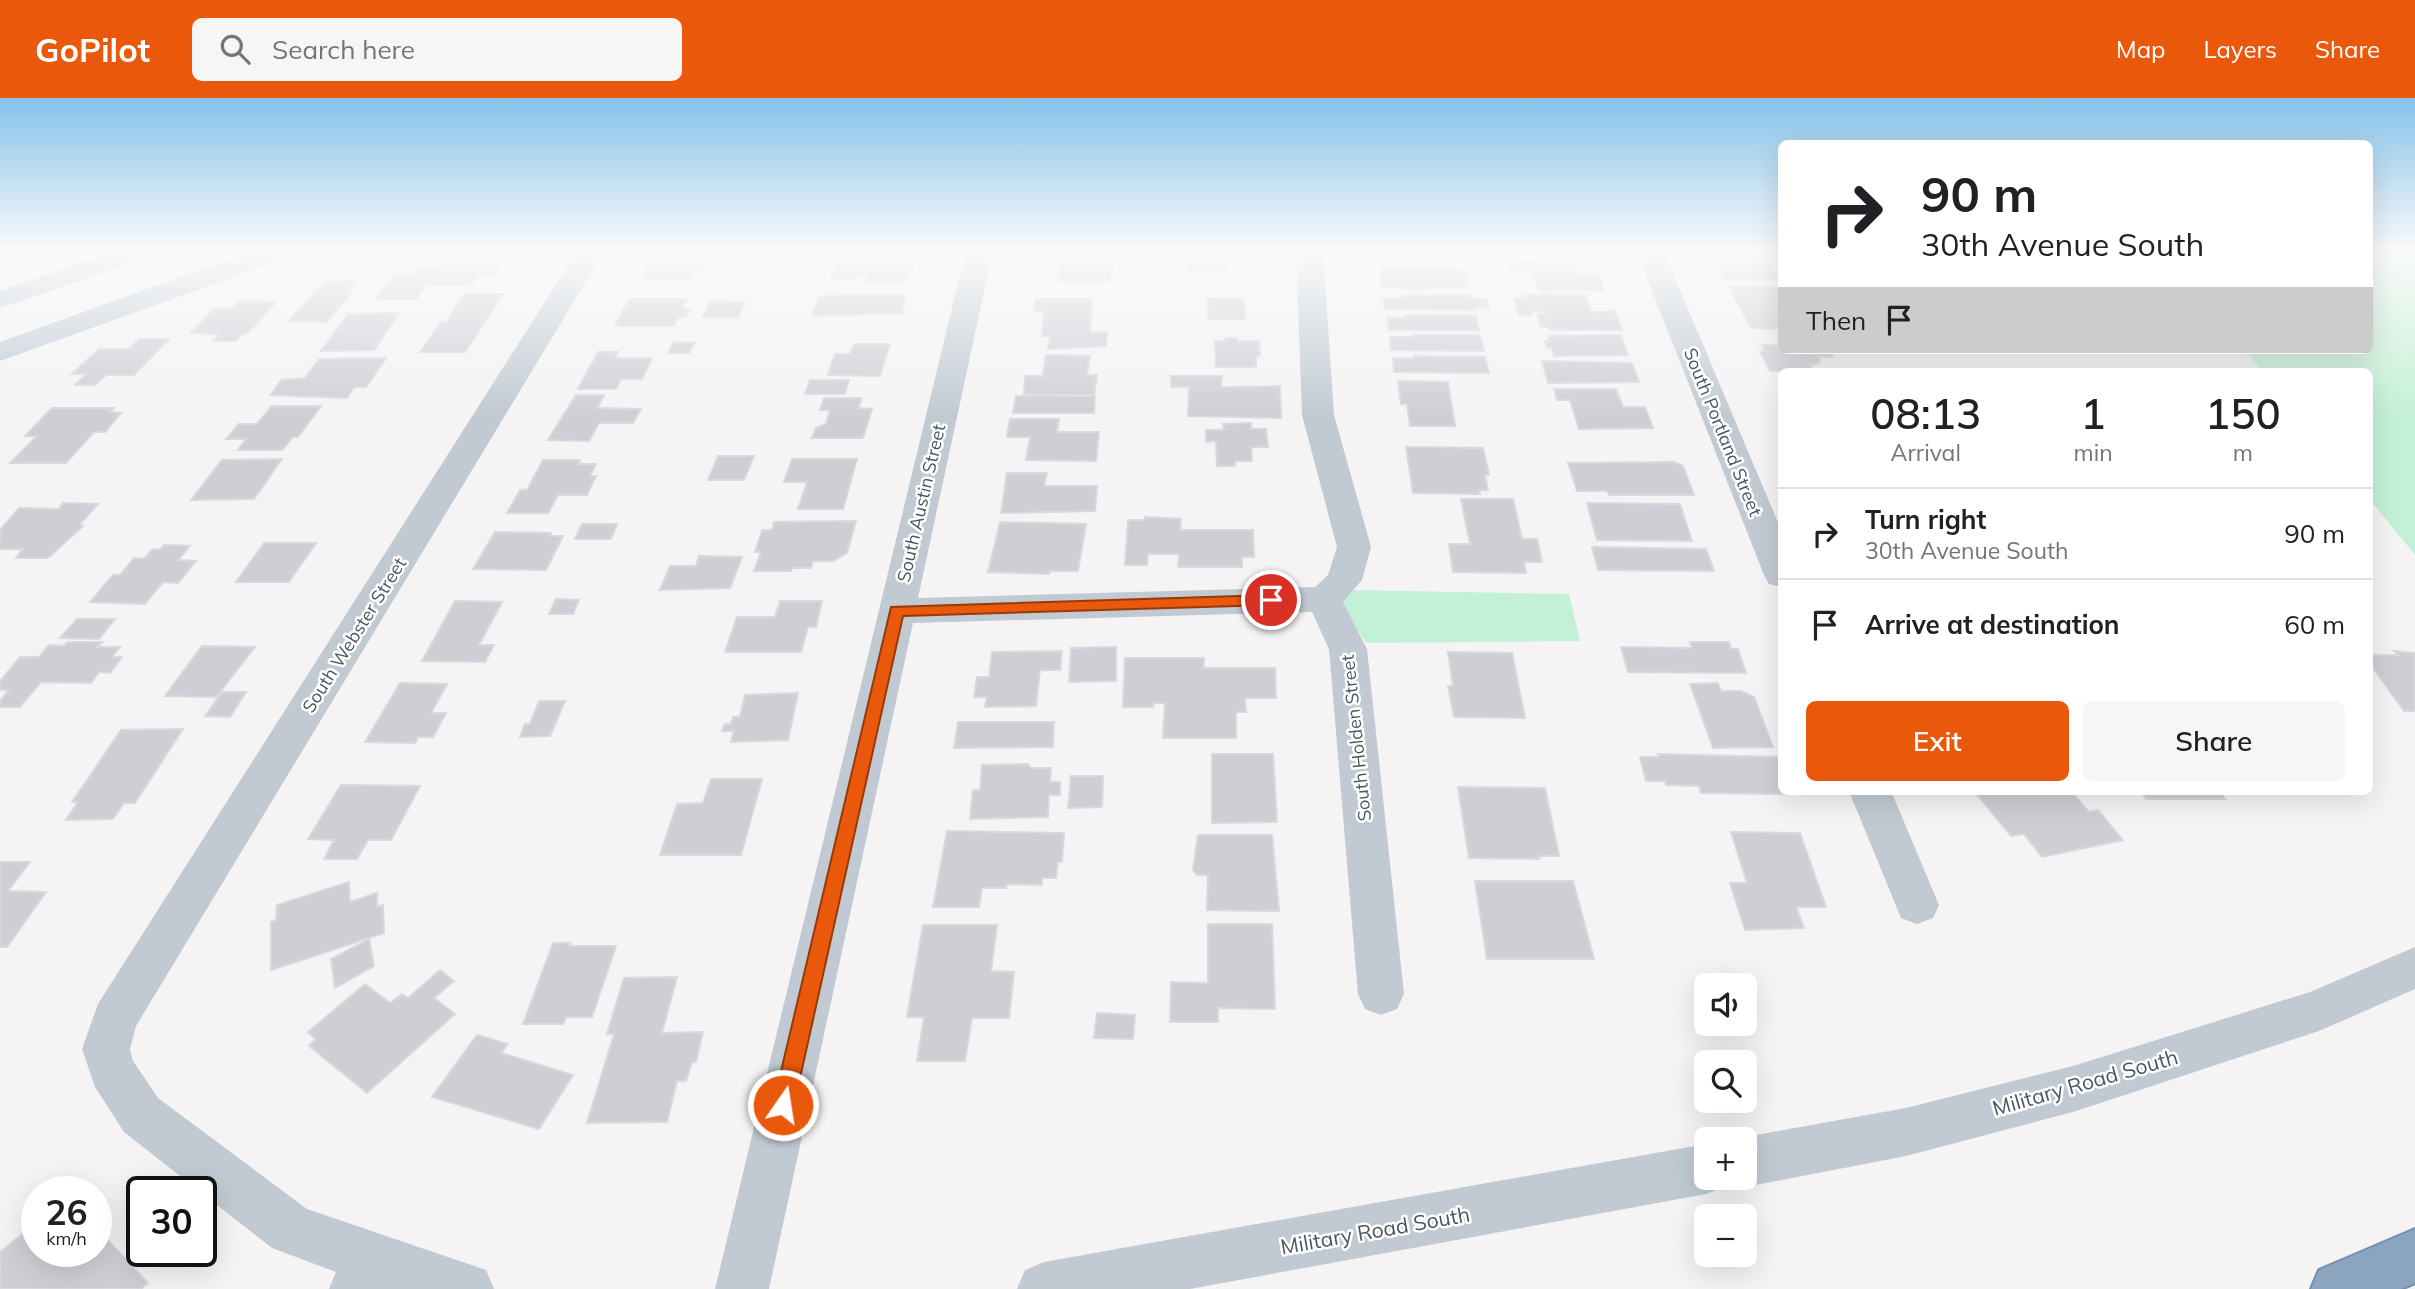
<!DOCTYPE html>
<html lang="en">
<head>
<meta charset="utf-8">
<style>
	body { margin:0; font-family:Mulish,sans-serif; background:#f6f6f6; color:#202124; height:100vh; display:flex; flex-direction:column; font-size:26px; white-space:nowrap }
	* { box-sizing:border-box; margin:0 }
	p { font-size:23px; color:#757577 }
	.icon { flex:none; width:38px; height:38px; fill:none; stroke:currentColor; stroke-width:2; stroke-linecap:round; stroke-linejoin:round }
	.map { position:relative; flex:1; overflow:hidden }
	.panel { position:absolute; left:1778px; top:270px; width:595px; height:427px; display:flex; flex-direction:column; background:#fff; border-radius:10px; box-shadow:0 7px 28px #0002 }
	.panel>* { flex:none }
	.guide { position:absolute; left:1778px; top:42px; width:595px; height:214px; border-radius:10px; box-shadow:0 7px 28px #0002; background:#fff; color:#202124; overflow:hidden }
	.buttons { position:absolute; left:1694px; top:875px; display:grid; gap:14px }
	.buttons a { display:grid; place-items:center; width:63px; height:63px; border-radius:10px; background:#fff; box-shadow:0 7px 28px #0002; font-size:35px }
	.speed { position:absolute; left:21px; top:1078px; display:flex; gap:14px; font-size:35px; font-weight:700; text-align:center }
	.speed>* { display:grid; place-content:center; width:91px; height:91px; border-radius:50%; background:#fff; box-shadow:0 7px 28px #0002; line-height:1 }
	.speed small { font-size:18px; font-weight:400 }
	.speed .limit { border:4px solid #111; border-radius:10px; background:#fff; color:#111 }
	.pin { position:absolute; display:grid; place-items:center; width:60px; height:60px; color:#fff; margin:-30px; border:4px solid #fff; border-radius:50%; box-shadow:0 2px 7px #0007 }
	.me { position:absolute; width:77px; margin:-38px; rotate:13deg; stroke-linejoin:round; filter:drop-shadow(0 0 5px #0008) }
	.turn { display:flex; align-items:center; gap:24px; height:147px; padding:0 28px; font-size:32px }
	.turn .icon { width:91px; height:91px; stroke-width:2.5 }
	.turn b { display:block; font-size:49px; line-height:60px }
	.then { display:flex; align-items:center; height:66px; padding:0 28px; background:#0003; gap:14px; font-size:26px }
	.eta { display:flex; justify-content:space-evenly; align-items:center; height:119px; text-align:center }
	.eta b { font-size:42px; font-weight:600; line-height:49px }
	.primary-button { display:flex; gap:14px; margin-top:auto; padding:14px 28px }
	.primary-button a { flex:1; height:80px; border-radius:10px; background:#ea580c; color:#fff; font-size:28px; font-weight:600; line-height:80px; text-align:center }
	.primary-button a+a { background:#f6f6f6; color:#202124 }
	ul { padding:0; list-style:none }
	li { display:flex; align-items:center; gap:21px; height:91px; padding:0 28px; border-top:2px solid #e0e0e0 }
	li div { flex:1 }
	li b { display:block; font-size:26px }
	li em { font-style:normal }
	header { display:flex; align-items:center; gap:42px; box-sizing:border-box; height:98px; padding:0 35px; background:#ea580c; color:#fff }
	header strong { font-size:33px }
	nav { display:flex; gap:38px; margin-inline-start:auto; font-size:24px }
	.search { width:490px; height:63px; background:#f6f6f6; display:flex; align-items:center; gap:18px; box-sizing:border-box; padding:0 24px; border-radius:10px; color:#757577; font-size:26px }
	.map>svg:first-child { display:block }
</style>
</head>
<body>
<header>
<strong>GoPilot</strong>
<div class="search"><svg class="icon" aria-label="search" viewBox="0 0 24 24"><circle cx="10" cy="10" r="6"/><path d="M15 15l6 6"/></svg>Search here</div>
<nav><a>Map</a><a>Layers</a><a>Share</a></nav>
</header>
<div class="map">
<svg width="2415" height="1191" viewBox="0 0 2415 1191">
	<rect width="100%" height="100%" fill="#f5f3f3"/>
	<path fill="#c3f1d5" d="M 2370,152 L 2415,152 L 2415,457 L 2370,402 L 2370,273 L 2262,273 L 2245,252 L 2370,252 Z
		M 1347,492 L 1569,496 L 1580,543 L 1366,545 L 1352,523 L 1341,498 Z"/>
	<path fill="#cdcfd5" stroke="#d7d9de" stroke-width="2" d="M 377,152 L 419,152 L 390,164 Z
		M 877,152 L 917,152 L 912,174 L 907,174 L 904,184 L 866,184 L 869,177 L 857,177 L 856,180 L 831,180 L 837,164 L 874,163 Z
		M 1063,152 L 1113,152 L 1113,155 L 1062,155 Z
		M 1188,152 L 1252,152 L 1252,163 L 1227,164 L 1227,173 L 1188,173 Z
		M 1374,152 L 1453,152 L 1455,162 L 1383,162 L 1382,156 L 1374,156 Z
		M 1526,152 L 1590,152 L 1591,156 L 1528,156 Z
		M 1712,152 L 1750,152 L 1755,160 L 1765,160 L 1778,182 L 1724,182 L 1720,175 L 1724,175 Z
		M 655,156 L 716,157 L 704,172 L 694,172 L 688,182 L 644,182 L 648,176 L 643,176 Z
		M 473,159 L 506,159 L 492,178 L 478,178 L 471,187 L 427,187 L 416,201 L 376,201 L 396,176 L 412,176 L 417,170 L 437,170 L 442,163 L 469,163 Z
		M 1062,160 L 1113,162 L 1110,183 L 1058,183 Z
		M 1573,161 L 1578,176 L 1598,176 L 1604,192 L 1539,193 L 1532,171 L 1509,171 L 1506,162 Z
		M 1380,168 L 1458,169 L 1459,173 L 1465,173 L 1467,187 L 1463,187 L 1464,190 L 1426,190 L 1426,192 L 1382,189 Z
		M 324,183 L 356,183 L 348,193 L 353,193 L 327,224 L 289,223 Z
		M 1729,189 L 1782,189 L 1782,231 L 1751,230 Z
		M 464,196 L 503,196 L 465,254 L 420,254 L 441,224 L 446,224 Z
		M 1523,196 L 1585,197 L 1591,214 L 1615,213 L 1622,232 L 1550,232 L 1550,229 L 1541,229 L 1537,216 L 1545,216 L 1544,213 L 1531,213 L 1532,217 L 1519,217 L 1514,201 L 1525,200 Z
		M 903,197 L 903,201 L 905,201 L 902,215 L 812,218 L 819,198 Z
		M 1404,197 L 1471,198 L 1471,200 L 1487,201 L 1489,210 L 1474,210 L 1475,212 L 1385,211 L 1384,200 L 1404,200 Z
		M 1208,200 L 1244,201 L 1245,221 L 1208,221 Z
		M 629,201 L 687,201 L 682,211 L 690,211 L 686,219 L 678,219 L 674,228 L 615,228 Z
		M 1035,201 L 1092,201 L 1090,234 L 1107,234 L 1106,248 L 1048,251 L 1050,238 L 1042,238 L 1044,213 L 1034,213 Z
		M 241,203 L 276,204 L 247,236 L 243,236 L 236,243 L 213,243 L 219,236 L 191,235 L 213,211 L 231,211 Z
		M 711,203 L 745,204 L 738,220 L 703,219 Z
		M 399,215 L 374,252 L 321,253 L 348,216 Z
		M 1407,217 L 1476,217 L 1479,232 L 1389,232 L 1387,219 L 1407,220 Z
		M 1411,237 L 1480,237 L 1484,253 L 1391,252 L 1390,239 L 1411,239 Z
		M 1621,237 L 1628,257 L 1554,258 L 1552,250 L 1547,250 L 1545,243 L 1550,243 L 1549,238 Z
		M 1225,240 L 1237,240 L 1237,243 L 1259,243 L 1260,258 L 1256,258 L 1256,269 L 1216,269 L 1215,243 L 1226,243 Z
		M 139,241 L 169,241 L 134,277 L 106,277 L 95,287 L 75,287 L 86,276 L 72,276 L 99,251 L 129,251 Z
		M 674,244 L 695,245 L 689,255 L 668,255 Z
		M 854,246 L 890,246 L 880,278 L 828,277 L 835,256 L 850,256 Z
		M 1762,247 L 1782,247 L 1782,252 L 1829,252 L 1833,259 L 1818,259 L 1820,263 L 1817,266 L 1810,266 L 1813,273 L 1770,273 L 1760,253 L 1765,253 Z
		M 598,254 L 618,254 L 615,260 L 652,260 L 642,281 L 621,281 L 616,291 L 578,291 Z
		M 1046,257 L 1090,258 L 1087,277 L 1097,277 L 1094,297 L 1024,296 L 1025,278 L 1043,278 Z
		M 1414,258 L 1485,259 L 1489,275 L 1394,274 L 1393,260 L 1414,261 Z
		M 386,260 L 366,289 L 354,289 L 347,300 L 271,297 L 281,282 L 305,280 L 319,261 Z
		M 1542,263 L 1632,265 L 1639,284 L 1548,285 Z
		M 1171,278 L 1222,278 L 1221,289 L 1280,288 L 1281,320 L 1188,318 L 1189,289 L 1171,289 Z
		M 810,282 L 849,282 L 845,296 L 805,296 Z
		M 1398,283 L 1448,284 L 1455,328 L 1410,328 L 1407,306 L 1401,306 Z
		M 1554,291 L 1616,291 L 1623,309 L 1645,309 L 1653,330 L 1579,331 L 1570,302 L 1557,302 Z
		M 576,297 L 604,297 L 597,310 L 641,311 L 633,325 L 599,325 L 589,343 L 548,342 Z
		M 1016,298 L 1095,298 L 1094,315 L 1013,315 Z
		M 824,300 L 862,300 L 858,310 L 872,311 L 863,340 L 812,340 L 816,330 L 826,326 L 830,312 L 820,312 Z
		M 272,308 L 321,308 L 298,339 L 293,339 L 282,352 L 238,352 L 246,341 L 226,341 L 239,326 L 257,326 Z
		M 52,310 L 114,310 L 110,314 L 121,315 L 105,334 L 94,334 L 66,365 L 10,365 L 37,338 L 25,338 Z
		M 1010,321 L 1059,321 L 1057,334 L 1099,334 L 1096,363 L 1026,362 L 1030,339 L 1007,339 Z
		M 1251,325 L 1251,331 L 1266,331 L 1268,349 L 1251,349 L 1252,363 L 1235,363 L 1235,368 L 1217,368 L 1216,343 L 1206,344 L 1206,332 L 1224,332 L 1223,326 Z
		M 1406,349 L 1483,350 L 1489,377 L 1485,377 L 1488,392 L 1479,392 L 1480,396 L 1413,395 Z
		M 718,358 L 754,358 L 744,382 L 708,382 Z
		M 282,361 L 254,401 L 191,402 L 222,362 Z
		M 792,361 L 857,361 L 843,411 L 798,411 L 807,384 L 784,384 Z
		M 543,362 L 580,362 L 578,366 L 596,366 L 590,378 L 596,378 L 587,397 L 558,397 L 548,415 L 507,415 L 520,392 L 527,392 Z
		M 1674,364 L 1683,368 L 1694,397 L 1609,397 L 1607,393 L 1577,393 L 1568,365 Z
		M 1007,375 L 1047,375 L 1044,388 L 1097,388 L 1095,413 L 1001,415 Z
		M 1461,401 L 1513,401 L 1522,441 L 1537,441 L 1542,464 L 1524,464 L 1526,475 L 1453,474 L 1449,446 L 1470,446 Z
		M 63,405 L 98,406 L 80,426 L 83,428 L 48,460 L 16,460 L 23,451 L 0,451 L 0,432 L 19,410 L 59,411 Z
		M 1587,405 L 1680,406 L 1692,443 L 1597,442 Z
		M 1145,419 L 1181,421 L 1180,432 L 1253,432 L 1254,459 L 1242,459 L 1242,469 L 1178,469 L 1179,456 L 1148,456 L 1147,467 L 1125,467 L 1128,422 L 1145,422 Z
		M 856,423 L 847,455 L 833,463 L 813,463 L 811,470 L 792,470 L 791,473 L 754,473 L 761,454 L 755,454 L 762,432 L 772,432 L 774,424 Z
		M 1000,424 L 1086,426 L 1078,473 L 1050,473 L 1049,476 L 988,474 Z
		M 582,426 L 617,426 L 611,441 L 575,441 Z
		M 495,434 L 551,435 L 550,438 L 563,438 L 546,472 L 473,471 Z
		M 264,445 L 316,445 L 289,484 L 236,484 Z
		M 164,447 L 190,448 L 178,462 L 196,463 L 178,485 L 163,484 L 145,506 L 90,504 L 113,477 L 120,477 L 134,460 L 144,461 L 153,451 L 160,452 Z
		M 1592,449 L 1706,451 L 1714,473 L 1598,472 Z
		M 699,458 L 742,459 L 730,490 L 660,492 L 670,468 L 696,468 Z
		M 556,501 L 579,502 L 573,516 L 549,516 Z
		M 455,503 L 502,504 L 479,547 L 494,547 L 485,564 L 422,563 Z
		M 780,503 L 822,503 L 816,529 L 808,529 L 801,554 L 725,554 L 737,519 L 775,519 Z
		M 77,521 L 115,521 L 99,541 L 60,540 Z
		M 67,544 L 102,544 L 97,549 L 120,549 L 112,559 L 122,559 L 110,575 L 99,574 L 91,585 L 41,584 L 20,609 L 0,609 L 0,603 L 9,592 L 0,592 L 0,583 L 20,559 L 39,559 L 49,547 L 64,548 Z
		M 1690,544 L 1729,544 L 1731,551 L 1738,551 L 1746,575 L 1628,574 L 1621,549 L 1692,550 Z
		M 202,548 L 255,549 L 216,599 L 165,598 Z
		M 1116,549 L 1116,583 L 1069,584 L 1071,550 Z
		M 1062,553 L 1060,572 L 1040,572 L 1036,608 L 985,609 L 987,599 L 974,599 L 977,579 L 989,579 L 992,554 Z
		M 2394,553 L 2415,555 L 2415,613 L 2404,613 L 2370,566 L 2370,557 L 2398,557 Z
		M 1448,554 L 1512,555 L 1525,620 L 1454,619 L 1448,588 L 1453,588 Z
		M 1125,560 L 1204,560 L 1204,570 L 1275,570 L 1276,600 L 1245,600 L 1246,614 L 1236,614 L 1236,640 L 1163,640 L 1165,605 L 1154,605 L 1153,609 L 1123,609 Z
		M 400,585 L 447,586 L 431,615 L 446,615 L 433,639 L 418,639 L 415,645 L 365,644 Z
		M 1718,585 L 1721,593 L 1741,593 L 1754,599 L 1773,649 L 1713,650 L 1690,586 Z
		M 222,594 L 246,594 L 230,619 L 205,618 Z
		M 798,595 L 788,642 L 731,644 L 734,633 L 722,633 L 725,626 L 731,626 L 733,619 L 740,619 L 745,597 Z
		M 539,603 L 565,603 L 550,638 L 520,639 L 525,626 L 530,626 Z
		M 958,624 L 1054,624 L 1053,649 L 954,650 Z
		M 183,631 L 135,705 L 124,705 L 113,721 L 66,722 L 78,704 L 72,704 L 121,632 Z
		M 1212,656 L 1273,656 L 1277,724 L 1212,725 Z
		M 1658,656 L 1778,659 L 1782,671 L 1782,693 L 1789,693 L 1790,696 L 1701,695 L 1699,688 L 1666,687 L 1665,683 L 1646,683 L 1640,659 L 1659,659 Z
		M 1028,666 L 1031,670 L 1051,670 L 1050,684 L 1060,684 L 1060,697 L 1049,697 L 1048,719 L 970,721 L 973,692 L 980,692 L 982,667 Z
		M 1071,678 L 1103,678 L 1102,709 L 1068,710 Z
		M 711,681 L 762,681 L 741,757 L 660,757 L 677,706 L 703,705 Z
		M 341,687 L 420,688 L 391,742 L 368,742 L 357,761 L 324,761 L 334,742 L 308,741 Z
		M 1458,689 L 1545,690 L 1559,758 L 1539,758 L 1539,761 L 1469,760 Z
		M 1974,693 L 2071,693 L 2089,714 L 2098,712 L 2123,742 L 2042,759 L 2024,736 L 2011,738 Z
		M 2141,693 L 2220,693 L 2225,701 L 2146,701 Z
		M 947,733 L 1064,735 L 1062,764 L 1058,764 L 1056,780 L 1042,780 L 1042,787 L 1007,786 L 1006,790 L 982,790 L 979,809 L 933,809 Z
		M 1731,734 L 1800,735 L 1826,809 L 1796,809 L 1804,830 L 1745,832 L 1730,785 L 1747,785 Z
		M 1198,737 L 1272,737 L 1279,813 L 1207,812 L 1208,777 L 1197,777 L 1193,772 Z
		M 0,764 L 30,764 L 8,793 L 46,794 L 7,849 L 0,849 Z
		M 1475,783 L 1573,783 L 1594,861 L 1487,861 Z
		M 349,784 L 350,804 L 377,795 L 377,809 L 383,807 L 384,835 L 271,872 L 271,824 L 276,822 L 277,807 Z
		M 1208,826 L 1272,826 L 1275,911 L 1218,910 L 1218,924 L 1170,924 L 1171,884 L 1208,885 Z
		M 923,827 L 997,827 L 991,873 L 1014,874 L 1009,920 L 972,920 L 965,963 L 917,963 L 924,919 L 907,919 Z
		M 369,841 L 374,868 L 335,890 L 331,861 Z
		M 553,845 L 570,845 L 568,848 L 616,848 L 592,919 L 566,919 L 563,926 L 523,926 Z
		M 440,872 L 454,883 L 434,900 L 455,916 L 367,995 L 309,948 L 316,941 L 308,934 L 365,886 L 390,905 L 402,896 L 408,900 Z
		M 677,879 L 662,935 L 703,934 L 696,964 L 692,964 L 686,983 L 677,983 L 667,1024 L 587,1025 L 614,936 L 607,936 L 624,880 Z
		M 1097,915 L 1135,917 L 1133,941 L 1094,940 Z
		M 477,937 L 508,946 L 501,955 L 573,977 L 539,1031 L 432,999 Z
		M 37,1124 L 37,1153 L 96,1153 L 96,1140 L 101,1144 L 106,1140 L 148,1185 L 141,1191 L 0,1191 L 0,1154 Z"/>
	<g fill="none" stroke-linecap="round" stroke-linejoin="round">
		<g stroke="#7690ad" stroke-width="4">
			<path id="motorway" d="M 2415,1131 L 2415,1185 L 2401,1191 L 2311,1191 L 2319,1172 Z"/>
		</g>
		<path fill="#c1cad2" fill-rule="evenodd" d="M 578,152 L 605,152 L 136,928 L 130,951 L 133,963 L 158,1000 L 307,1111 L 486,1172 L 494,1191 L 329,1191 L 336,1174 L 272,1150 L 124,1034 L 95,989 L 82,951 L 98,906 Z
			M 966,152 L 993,152 L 918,500 L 1315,489 L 1328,477 L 1337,449 L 1302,317 L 1296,152 L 1323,152 L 1334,317 L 1371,449 L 1362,482 L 1343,504 L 1367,551 L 1404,896 L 1397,911 L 1381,917 L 1365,911 L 1358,896 L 1329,551 L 1312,514 L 913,525 L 769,1191 L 715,1191 Z
			M 1636,152 L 1663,152 L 1782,434 L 1782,489 L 1769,486 L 1764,477 Z
			M 1849,693 L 1891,693 L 1939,807 L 1933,820 L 1917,826 L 1901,820 Z
			M 2415,849 L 2415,891 L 2319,933 L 2073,1014 L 1906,1058 L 1745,1089 L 1727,1081 L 1724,1089 L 1706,1096 L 1190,1191 L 1017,1191 L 1025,1172 L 1044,1164 L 1706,1046 L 1706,1080 L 1745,1080 L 1745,1041 L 1740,1041 L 1745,1039 L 1906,1010 L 2073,968 L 2310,894 Z"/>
		<path fill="#c1cbd6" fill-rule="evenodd" d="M 116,152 L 156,152 L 153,158 L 0,210 L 0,193 Z
			M 255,152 L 295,152 L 292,158 L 0,263 L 0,244 Z"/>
		<use href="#motorway" fill="#8ba5c1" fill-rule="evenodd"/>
	</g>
	<linearGradient id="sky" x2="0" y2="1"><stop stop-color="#85c3ea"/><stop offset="0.48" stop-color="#fafafa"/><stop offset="1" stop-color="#fafafa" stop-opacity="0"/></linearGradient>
	<rect width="2415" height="319" fill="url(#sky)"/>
	<path fill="#ea580c" stroke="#983908" stroke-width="2" d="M 1271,497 L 1278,502 L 1271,507 L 903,518 L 794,1007 L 791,1014 L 783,1017 L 776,1014 L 773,1007 L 891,509 Z"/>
	<g text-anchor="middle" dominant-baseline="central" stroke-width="5" stroke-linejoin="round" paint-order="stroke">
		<g font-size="18" fill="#4a5661" stroke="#fff">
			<text transform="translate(1723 334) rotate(68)">South Portland Street</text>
			<text transform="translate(921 405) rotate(-77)">South Austin Street</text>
			<text transform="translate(354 537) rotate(-58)">South Webster Street</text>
			<text transform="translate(1356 640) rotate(-96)">South Holden Street</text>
		</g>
		<g font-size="21" fill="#4a5661" stroke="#fff">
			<text transform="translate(2085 984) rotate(-16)">Military Road South</text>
			<text transform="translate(1375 1132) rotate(-10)">Military Road South</text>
		</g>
	</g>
</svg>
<div class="buttons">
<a><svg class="icon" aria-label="sound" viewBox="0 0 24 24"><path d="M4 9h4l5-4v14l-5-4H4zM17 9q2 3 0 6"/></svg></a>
<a><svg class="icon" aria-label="search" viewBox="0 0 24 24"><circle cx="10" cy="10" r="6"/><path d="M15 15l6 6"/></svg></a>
<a>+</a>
<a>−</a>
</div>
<div class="speed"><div>26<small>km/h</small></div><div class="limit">30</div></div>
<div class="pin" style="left:1271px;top:502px;background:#d93025"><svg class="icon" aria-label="arrive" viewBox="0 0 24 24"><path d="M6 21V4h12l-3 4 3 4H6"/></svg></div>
<svg class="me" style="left:783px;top:1007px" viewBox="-20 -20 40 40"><circle r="17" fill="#ea580c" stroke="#fff" stroke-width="3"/><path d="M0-11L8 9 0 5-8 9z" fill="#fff"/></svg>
<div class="guide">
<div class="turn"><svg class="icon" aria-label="right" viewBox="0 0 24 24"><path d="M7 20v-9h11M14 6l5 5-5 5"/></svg><div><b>90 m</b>30th Avenue South</div></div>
<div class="then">Then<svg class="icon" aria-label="arrive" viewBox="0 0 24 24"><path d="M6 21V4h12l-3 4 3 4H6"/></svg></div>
</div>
<section class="panel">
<div class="eta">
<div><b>08:13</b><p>Arrival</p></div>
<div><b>1</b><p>min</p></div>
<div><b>150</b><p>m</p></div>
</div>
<ul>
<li><svg class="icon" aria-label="right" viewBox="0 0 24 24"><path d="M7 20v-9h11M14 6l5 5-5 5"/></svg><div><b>Turn right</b><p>30th Avenue South</p></div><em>90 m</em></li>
<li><svg class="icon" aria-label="arrive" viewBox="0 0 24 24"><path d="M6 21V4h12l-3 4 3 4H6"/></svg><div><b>Arrive at destination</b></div><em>60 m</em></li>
</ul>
<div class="primary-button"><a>Exit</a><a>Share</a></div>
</section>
</div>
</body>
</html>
